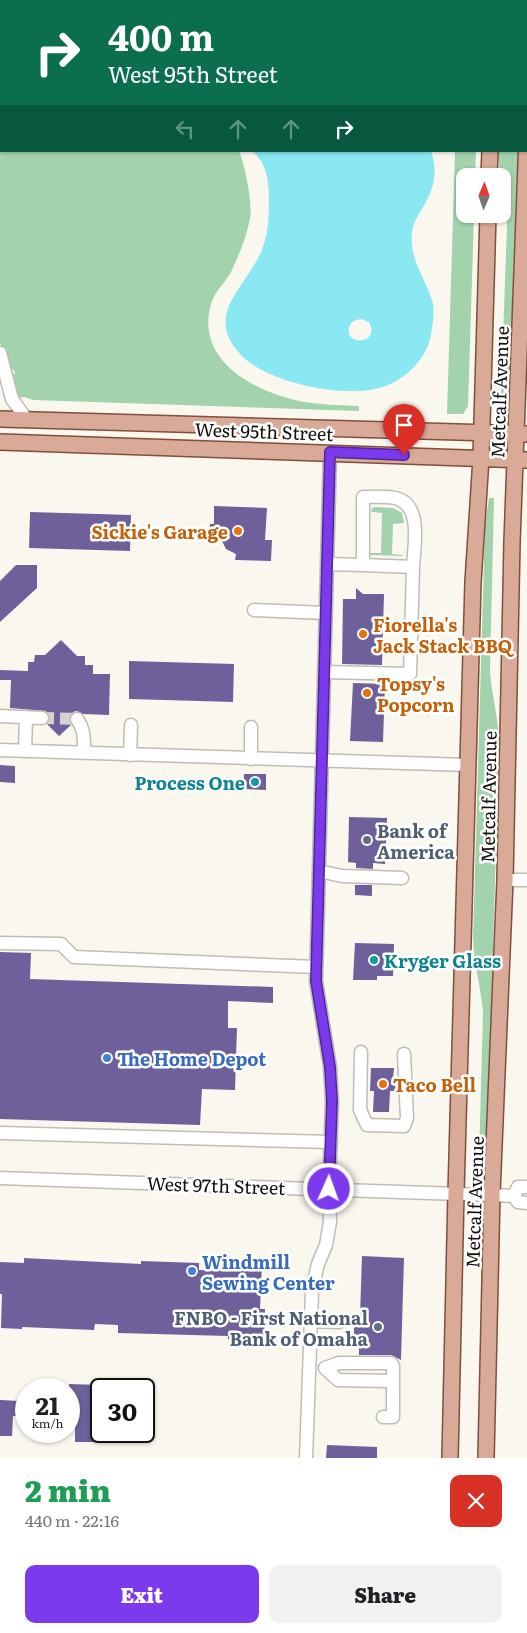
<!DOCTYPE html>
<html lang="en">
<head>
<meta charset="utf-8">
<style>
	body { margin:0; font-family:Literata,serif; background:#f2f2f2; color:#202124; height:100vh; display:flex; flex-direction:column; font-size:19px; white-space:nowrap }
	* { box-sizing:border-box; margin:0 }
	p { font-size:16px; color:#757577 }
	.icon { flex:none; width:28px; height:28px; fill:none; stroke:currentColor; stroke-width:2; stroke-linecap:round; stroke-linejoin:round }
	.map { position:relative; height:1458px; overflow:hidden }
	.panel { display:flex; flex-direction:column; background:#fff; flex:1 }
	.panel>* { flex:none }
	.hud { position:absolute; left:0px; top:0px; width:528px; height:152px; box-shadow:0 1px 4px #0004; background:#0b6e4f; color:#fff; overflow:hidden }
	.needle { width:32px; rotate:2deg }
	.buttons { position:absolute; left:456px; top:168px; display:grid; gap:10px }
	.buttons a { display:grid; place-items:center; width:55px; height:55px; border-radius:10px; background:#fff; box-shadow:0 1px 4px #0004; font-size:25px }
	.speed { position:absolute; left:15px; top:1378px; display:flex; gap:10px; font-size:25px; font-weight:700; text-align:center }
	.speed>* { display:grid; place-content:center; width:65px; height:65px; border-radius:50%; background:#fff; box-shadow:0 1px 4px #0004; line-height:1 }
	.speed small { font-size:12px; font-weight:400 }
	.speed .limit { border:2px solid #111; border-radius:8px; background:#fff; color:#111 }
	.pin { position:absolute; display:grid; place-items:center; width:42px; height:42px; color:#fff; margin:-51px -21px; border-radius:50% 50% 50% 0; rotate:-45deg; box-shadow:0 0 5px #0007 }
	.pin .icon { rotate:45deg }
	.me { position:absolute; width:55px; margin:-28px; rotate:2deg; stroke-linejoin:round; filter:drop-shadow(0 0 4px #0008) }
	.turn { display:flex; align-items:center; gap:18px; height:105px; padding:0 25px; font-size:22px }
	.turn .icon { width:65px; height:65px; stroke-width:2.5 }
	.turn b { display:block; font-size:35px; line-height:42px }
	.lanes { display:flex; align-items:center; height:48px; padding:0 25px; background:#0003; justify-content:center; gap:25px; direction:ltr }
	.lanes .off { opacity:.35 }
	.round { display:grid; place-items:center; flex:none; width:52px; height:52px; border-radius:10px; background:#f2f2f2 }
	.summary { display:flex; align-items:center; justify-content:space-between; height:85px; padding:0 25px }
	h1 { font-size:30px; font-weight:800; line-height:38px; color:#1e9e55 }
	.button { display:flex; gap:10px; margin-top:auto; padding:10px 25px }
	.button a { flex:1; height:58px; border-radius:10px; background:#7c3aed; color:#fff; font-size:20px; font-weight:800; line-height:58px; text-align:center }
	.button a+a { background:#f2f2f2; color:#202124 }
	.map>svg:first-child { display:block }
</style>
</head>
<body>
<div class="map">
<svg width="527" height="1458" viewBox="0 0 527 1458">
	<rect width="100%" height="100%" fill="#faf7ef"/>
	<path fill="#a2d3ac" d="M 0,96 L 1,96 L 1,151 L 239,151 C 245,165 253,205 250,218 C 247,236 239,255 231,272 C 225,283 215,291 211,304 C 195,360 253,391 299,401 C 319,405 339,405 359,406 L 359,411 L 33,400 L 24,397 L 18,398 L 12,377 L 12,374 L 15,374 L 14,370 L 12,370 L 10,368 L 0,343 Z
		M 455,151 L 476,151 L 475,176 L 465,176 L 465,214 L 474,214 L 468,406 L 463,414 L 447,414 Z
		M 498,151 L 518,151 L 510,366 L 506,394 L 501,394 L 507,225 L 502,176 L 500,176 Z
		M 489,498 L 494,498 L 490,672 C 492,697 499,720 499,745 L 488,1122 L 482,1161 L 479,1160 L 483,1012 C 481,988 474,964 473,939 L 485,525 Z
		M 374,507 L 393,508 L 402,513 L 404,523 L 393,524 L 392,554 L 402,555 L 403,556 L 370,555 L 370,553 L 381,553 L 382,513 L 372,512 L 371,510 Z"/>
	<path fill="#8ae8f2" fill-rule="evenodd" d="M 252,151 L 431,151 C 439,175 433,191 420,212 C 416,219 413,224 412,232 C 409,258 424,276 432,300 C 435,309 433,324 431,334 C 427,361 401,384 375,389 C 340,397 270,383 243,357 C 200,314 248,288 263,247 C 269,230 269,213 269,195 C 268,177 266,163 252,151 ZM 361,319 L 369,322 C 381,344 345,347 349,328 C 350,322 355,320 361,319 Z"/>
	<path fill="#6e609a" d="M 214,506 L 267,508 L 265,540 L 272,540 L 271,561 L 235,560 L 236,554 L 226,549 L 221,539 L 209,538 L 210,524 L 214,524 Z
		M 30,512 L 131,515 L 130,551 L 29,548 Z
		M 16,565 L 37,565 L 37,588 L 0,622 L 0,581 Z
		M 356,588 L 363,594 L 384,594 L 382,665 L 342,664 L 343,599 L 356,599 Z
		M 61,640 L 77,656 L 85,656 L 85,665 L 93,665 L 93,674 L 110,674 L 109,715 L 83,714 L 77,711 L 73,712 L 69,719 L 71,725 L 59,736 L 47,724 L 50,718 L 46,711 L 10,708 L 11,680 L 0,680 L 0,670 L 28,671 L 28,662 L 34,662 L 35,655 L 45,655 Z
		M 129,661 L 234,664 L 233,702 L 129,699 Z
		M 353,683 L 385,684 L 383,742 L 350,741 Z
		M 0,765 L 15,766 L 15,783 L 0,782 Z
		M 244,774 L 266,774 L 266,790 L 243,789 Z
		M 349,817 L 387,818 L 385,864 L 373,863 L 373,869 L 356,868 L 356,863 L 348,862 Z
		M 355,885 L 372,885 L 372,896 L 355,895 Z
		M 355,943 L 394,944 L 393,976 L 377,976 L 377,980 L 353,980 Z
		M 0,952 L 31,953 L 30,979 L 273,987 L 273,1003 L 228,1001 L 228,1028 L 237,1028 L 235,1090 L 202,1089 L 200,1125 L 0,1119 Z
		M 371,1068 L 394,1068 L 393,1078 L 396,1078 L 395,1091 L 390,1091 L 389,1112 L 373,1112 L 374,1091 L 370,1091 Z
		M 362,1256 L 404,1258 L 401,1360 L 391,1355 L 359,1355 L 359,1338 L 354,1338 L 354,1316 L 360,1316 Z
		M 24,1258 L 141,1264 L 141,1261 L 199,1263 L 199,1270 L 219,1271 L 219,1265 L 230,1265 L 230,1263 L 262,1264 L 260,1309 L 265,1309 L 264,1340 L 228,1339 L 228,1336 L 118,1333 L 118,1325 L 95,1324 L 94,1330 L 22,1327 L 22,1329 L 1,1328 L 2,1294 L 0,1294 L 0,1262 L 24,1263 Z
		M 69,1384 L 101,1385 L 103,1442 L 75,1442 L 75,1417 L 69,1417 Z
		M 0,1400 L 20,1401 L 19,1416 L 13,1416 L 12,1436 L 0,1436 Z
		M 327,1445 L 377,1447 L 377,1458 L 326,1458 Z"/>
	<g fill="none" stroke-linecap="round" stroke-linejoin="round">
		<path stroke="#d7d4cd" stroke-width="12" stroke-dasharray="12 6" stroke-linecap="butt" d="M 42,718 L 77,719"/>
		<g stroke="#c0bdb5" stroke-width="15">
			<path id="minor" d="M 0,353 L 12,399 L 27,420
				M 327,564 L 363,565 L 363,497 C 374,497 385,496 395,498 C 423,504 414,546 413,567 L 363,565
				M 254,610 L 326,613
				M 324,672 L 410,674 L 413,567
				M 0,716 L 42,718
				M 77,719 C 85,730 84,741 84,753
				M 0,750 L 468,765
				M 25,751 L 26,717
				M 130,755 L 131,725
				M 251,759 L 251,727
				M 319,871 L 342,876 L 402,878
				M 505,880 L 527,880
				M 0,943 L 61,944 L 74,957 L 316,967
				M 361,1052 L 360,1110 L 367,1125 L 404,1126 L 407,1118 L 404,1054
				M 0,1133 L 331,1142
				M 0,1178 L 514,1196
				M 514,1196 L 518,1187 L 527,1187
				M 514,1196 L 518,1202 L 527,1203
				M 310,1321 L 339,1322
				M 325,1368 L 339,1363 L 391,1363 L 393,1366 L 393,1417 L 383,1417
				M 325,1368 L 338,1380 L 389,1381 L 393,1383
				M 306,1458 L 312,1290 L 318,1264 L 326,1245 L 330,1222 L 329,1189 L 332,1101 L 330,1067 L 316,981 L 330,452"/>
		</g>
		<g stroke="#814f3a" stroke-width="18">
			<path id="major" d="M 495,1 L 495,0
				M 489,176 L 490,151
				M 0,419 L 527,434
				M 0,442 L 527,460
				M 450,1458 L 456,1193 L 473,582 L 481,458 L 488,214
				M 486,1458 L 492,1194 L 505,880 L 512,542 L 527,137"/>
		</g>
		<use href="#minor" stroke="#fff" stroke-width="12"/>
		<use href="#major" stroke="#d8aa97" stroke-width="15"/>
	</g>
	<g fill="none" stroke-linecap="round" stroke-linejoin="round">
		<g stroke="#51269a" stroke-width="12">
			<path id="route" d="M 329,1189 L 332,1101 L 330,1067 L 316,981 L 330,452 L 404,455"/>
		</g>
		<use href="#route" stroke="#7c3aed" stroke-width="9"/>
	</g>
	<g fill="#e8710a" stroke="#fff" stroke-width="2">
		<circle cx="238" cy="531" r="5"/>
		<circle cx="363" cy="634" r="5"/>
		<circle cx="367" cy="693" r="5"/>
		<circle cx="383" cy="1084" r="5"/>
	</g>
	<g fill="#0f9aa8" stroke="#fff" stroke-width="2">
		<circle cx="255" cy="782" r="5"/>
		<circle cx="374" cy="960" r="5"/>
	</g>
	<g fill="#5c6f8a" stroke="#fff" stroke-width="2">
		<circle cx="367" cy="840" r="5"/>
		<circle cx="378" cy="1327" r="5"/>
	</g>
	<g fill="#3f7fe0" stroke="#fff" stroke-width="2">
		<circle cx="107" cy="1058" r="5"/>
		<circle cx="192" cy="1271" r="5"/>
	</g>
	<g text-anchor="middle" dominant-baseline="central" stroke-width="5" stroke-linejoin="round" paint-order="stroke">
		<g font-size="18" fill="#11100e" stroke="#fff">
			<text transform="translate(499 392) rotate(-88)">Metcalf Avenue</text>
			<text transform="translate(264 431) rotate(2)">West 95th Street</text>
			<text transform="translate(488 797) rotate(-89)">Metcalf Avenue</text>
			<text transform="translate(216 1185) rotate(2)">West 97th Street</text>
			<text transform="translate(474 1202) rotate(-88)">Metcalf Avenue</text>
		</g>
		<g font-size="18" font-weight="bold" fill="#c56008" stroke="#fff" text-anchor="start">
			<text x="228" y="531" text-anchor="end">Sickie's Garage</text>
			<text x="373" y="624">Fiorella's<tspan x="373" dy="21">Jack Stack BBQ</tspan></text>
			<text x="377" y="683">Topsy's<tspan x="377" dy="21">Popcorn</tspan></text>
			<text x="393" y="1084">Taco Bell</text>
		</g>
		<g font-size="18" font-weight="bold" fill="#0d838f" stroke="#fff" text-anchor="end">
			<text x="245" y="782">Process One</text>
			<text x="384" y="960" text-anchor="start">Kryger Glass</text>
		</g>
		<g font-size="18" font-weight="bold" fill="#4e5e75" stroke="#fff" text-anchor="start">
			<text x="377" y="830">Bank of<tspan x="377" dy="21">America</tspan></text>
			<text x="368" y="1317" text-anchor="end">FNBO - First National<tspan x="368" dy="21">Bank of Omaha</tspan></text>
		</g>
		<g font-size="18" font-weight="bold" fill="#366cbe" stroke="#fff" text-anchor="start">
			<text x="117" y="1058">The Home Depot</text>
			<text x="202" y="1261">Windmill<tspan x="202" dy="21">Sewing Center</tspan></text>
		</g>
	</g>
</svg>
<div class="buttons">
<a><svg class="needle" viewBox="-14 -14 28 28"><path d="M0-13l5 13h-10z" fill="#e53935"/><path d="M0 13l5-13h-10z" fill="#757577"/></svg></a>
</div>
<div class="speed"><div>21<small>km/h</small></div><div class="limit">30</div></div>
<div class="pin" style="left:404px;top:455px;background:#d93025"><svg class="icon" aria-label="arrive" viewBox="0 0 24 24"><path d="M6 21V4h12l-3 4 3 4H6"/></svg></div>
<svg class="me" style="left:329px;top:1189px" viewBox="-20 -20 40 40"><circle r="17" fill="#7c3aed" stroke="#fff" stroke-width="3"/><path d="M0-11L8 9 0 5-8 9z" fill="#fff"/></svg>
<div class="hud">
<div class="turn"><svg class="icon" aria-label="right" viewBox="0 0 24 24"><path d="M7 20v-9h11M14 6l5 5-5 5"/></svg><div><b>400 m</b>West 95th Street</div></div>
<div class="lanes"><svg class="icon off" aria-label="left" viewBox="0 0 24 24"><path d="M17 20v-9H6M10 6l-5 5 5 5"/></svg><svg class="icon off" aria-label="ahead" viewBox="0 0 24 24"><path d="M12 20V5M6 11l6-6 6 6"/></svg><svg class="icon off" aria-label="ahead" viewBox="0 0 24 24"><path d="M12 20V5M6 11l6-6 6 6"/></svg><svg class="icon" aria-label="right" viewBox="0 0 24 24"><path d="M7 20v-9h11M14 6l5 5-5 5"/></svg></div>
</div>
</div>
<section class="panel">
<div class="summary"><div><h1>2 min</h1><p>440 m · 22:16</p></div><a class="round" style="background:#d93025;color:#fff"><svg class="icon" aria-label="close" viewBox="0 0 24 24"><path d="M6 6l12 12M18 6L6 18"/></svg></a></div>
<div class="button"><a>Exit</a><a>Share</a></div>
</section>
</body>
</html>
